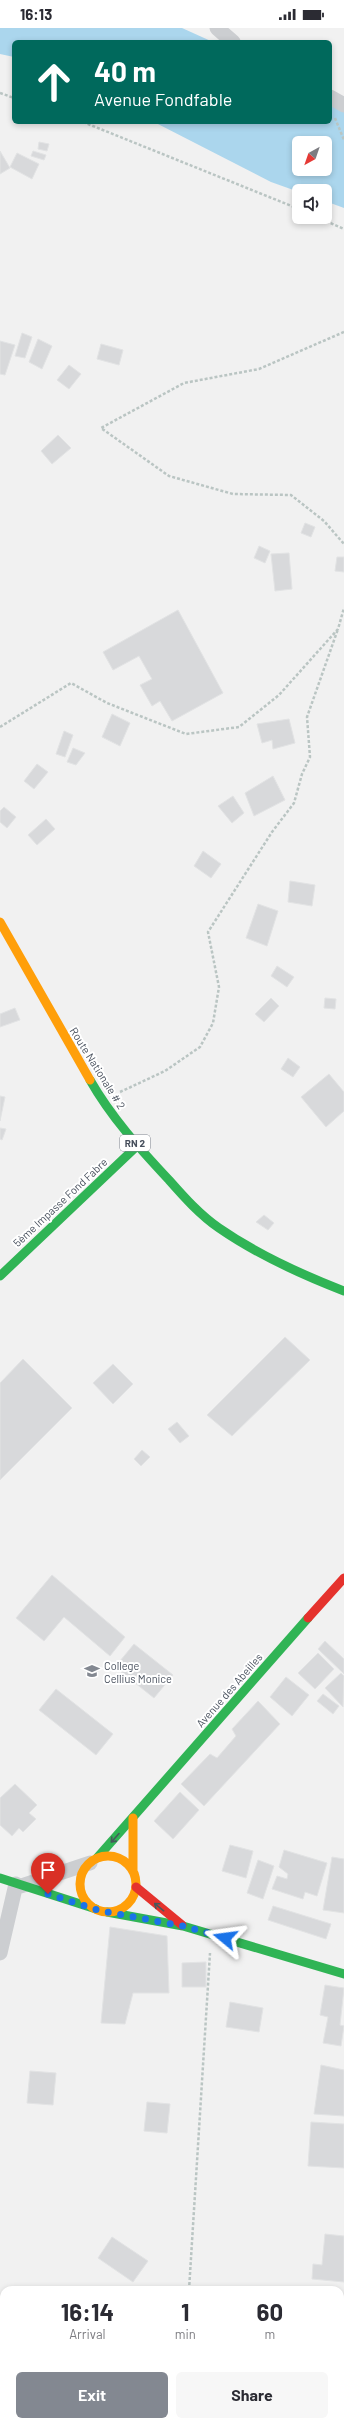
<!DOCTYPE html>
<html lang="en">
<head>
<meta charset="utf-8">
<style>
	body { margin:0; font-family:Barlow,sans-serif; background:#f7f7f7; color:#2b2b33; height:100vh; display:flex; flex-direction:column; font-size:15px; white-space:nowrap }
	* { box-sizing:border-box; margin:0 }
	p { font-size:13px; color:#7c7c81 }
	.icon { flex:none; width:22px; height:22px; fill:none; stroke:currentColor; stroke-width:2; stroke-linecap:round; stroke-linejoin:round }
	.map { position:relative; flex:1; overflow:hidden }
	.drawer { position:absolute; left:0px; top:2258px; width:344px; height:140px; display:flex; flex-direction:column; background:#fff; border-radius:12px 12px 0 0; box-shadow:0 2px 6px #0003 }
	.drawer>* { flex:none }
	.top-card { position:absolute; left:12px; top:12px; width:320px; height:84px; border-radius:6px; box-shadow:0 2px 6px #0003; background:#00695c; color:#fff; overflow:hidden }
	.needle { width:26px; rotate:220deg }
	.controls { position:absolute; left:292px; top:108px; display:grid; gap:8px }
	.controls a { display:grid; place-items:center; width:40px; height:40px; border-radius:6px; background:#fff; box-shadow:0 2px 6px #0003; font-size:20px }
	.pin { position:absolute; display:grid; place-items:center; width:34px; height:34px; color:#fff; margin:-41px -17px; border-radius:50% 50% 50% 0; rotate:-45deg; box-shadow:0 0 4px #0007 }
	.pin .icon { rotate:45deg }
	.me { position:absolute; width:44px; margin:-22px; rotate:286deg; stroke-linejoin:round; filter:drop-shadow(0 0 3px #0008) }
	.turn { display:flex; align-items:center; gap:14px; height:84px; padding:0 16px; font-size:18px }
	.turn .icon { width:52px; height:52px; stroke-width:2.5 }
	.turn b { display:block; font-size:28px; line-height:34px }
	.eta { display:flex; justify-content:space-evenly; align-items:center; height:68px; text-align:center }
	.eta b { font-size:24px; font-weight:700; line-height:28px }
	.cta { display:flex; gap:8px; margin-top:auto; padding:8px 16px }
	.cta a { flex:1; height:46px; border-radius:6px; background:#838891; color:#fff; font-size:16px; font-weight:700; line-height:46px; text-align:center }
	.cta a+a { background:#f7f7f7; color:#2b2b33 }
	.status { display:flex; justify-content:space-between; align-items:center; height:28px; padding:0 20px; background:#fff; direction:ltr }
	.status svg { height:11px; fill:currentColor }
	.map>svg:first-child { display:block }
</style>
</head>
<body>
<div class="status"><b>16:13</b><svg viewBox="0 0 49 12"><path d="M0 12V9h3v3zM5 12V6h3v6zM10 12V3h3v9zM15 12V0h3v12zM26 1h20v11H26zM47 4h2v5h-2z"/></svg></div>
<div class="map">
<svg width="344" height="2398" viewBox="0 0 344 2398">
	<rect width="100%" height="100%" fill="#f1f1f1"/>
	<path fill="#d6f0e3" d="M 0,2359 L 4,2359 L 4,2394 L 257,2394 L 257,2398 L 0,2398 Z"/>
	<path fill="#abd6ed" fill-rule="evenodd" d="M 0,0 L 182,0 L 213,14 L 14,14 L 14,29 L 0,26 Z
		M 330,63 L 344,69 L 344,180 L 325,173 L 325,163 L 299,164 L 271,154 L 154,94 L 330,94 ZM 299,115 L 325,115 L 325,141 L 299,141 Z"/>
	<path fill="#d8d9db" stroke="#e2e3e4" d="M 39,114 L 49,116 L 47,123 L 38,121 Z
		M 0,123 L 10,140 L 0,146 Z
		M 33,123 L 46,127 L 44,132 L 31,128 Z
		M 17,125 L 39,136 L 32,151 L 10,139 Z
		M 22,305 L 32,309 L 25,330 L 15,328 Z
		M 38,311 L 52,318 L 42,341 L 29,334 Z
		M 0,313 L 15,317 L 5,347 L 0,346 Z
		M 101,316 L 123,322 L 119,337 L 97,331 Z
		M 69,337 L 81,346 L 69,361 L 57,352 Z
		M 58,407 L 71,420 L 52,436 L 41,423 Z
		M 305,495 L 315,499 L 311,509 L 301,505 Z
		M 259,518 L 270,523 L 265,535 L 254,530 Z
		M 289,525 L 292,561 L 275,563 L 271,526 Z
		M 337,529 L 344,529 L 344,544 L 335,543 Z
		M 178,582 L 223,665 L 172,693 L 160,673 L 152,678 L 140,657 L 152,651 L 139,628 L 113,642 L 103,624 Z
		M 112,686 L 130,695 L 120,718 L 102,709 Z
		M 289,691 L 295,715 L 273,721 L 272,712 L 262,715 L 257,696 Z
		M 64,703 L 73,707 L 65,729 L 56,726 Z
		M 73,720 L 85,725 L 76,737 L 67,734 Z
		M 37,736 L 48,744 L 34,761 L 24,753 Z
		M 273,748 L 285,772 L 254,788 L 245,765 Z
		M 233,768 L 244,785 L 232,795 L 218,778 Z
		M 4,779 L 16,789 L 7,800 L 0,794 L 0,783 Z
		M 46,791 L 55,801 L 37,817 L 28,807 Z
		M 203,823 L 221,836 L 211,850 L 194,838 Z
		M 290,853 L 315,857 L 312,878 L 288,874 Z
		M 258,876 L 278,883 L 267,918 L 246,910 Z
		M 277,938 L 294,949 L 287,959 L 271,948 Z
		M 271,970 L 279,978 L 264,994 L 255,986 Z
		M 325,970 L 336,971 L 335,981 L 324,980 Z
		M 15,980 L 20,992 L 0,999 L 0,986 Z
		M 288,1030 L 300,1039 L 293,1049 L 281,1041 Z
		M 329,1046 L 344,1064 L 344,1083 L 326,1099 L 301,1069 Z
		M 0,1068 L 5,1069 L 0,1093 Z
		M 0,1100 L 6,1101 L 2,1112 L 0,1111 Z
		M 264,1187 L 274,1195 L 268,1202 L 256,1194 Z
		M 285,1309 L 310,1332 L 232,1408 L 207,1387 Z
		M 23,1331 L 72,1380 L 0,1452 L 0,1355 Z
		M 113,1336 L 133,1356 L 113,1376 L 93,1355 Z
		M 177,1394 L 189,1408 L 180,1415 L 168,1401 Z
		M 142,1422 L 150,1429 L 141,1438 L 134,1431 Z
		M 52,1547 L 125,1609 L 110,1628 L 64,1589 L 44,1613 L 16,1590 Z
		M 325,1613 L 344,1631 L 344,1646 L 318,1621 Z
		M 134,1616 L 173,1647 L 154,1670 L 115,1639 Z
		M 318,1625 L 334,1641 L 315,1661 L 298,1645 Z
		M 341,1645 L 344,1648 L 343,1679 L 325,1660 Z
		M 286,1649 L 309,1667 L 292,1688 L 270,1669 Z
		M 56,1661 L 113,1706 L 96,1727 L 39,1682 Z
		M 323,1666 L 339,1678 L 333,1686 L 317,1673 Z
		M 258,1673 L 280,1696 L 204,1778 L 181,1756 L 210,1726 L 217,1730 L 236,1708 L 232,1701 Z
		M 15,1756 L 37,1777 L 29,1785 L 36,1791 L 23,1804 L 19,1800 L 12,1808 L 0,1797 L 0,1770 Z
		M 180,1764 L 199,1782 L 173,1811 L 154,1793 Z
		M 230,1817 L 253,1823 L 246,1850 L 222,1843 Z
		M 284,1822 L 327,1835 L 317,1868 L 305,1864 L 303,1871 L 272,1861 L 277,1848 L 287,1851 L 288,1846 L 279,1839 Z
		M 332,1829 L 344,1831 L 344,1885 L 323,1882 Z
		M 258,1832 L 274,1838 L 263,1871 L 247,1865 Z
		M 273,1878 L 331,1896 L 326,1911 L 268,1892 Z
		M 110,1899 L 167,1908 L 169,1965 L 133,1965 L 125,1996 L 101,1995 Z
		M 206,1934 L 206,1959 L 182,1959 L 182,1935 Z
		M 325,1957 L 344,1960 L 340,1997 L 344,1998 L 341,2018 L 323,2015 L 328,1989 L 320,1987 Z
		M 230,1974 L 263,1980 L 259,2004 L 226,1999 Z
		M 321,2037 L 344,2042 L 344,2088 L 314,2086 Z
		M 30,2043 L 56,2045 L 53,2077 L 27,2075 Z
		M 147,2074 L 170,2076 L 167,2105 L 144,2103 Z
		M 311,2094 L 344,2096 L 344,2140 L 308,2138 Z
		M 325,2206 L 344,2208 L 344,2254 L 312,2251 L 313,2236 L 322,2237 Z
		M 112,2209 L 148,2233 L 133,2254 L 98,2230 Z"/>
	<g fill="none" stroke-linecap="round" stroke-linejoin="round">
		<path stroke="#bac5c3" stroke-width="2.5" stroke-dasharray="3 2" stroke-linecap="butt" d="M 0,65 L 14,70
			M 335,90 L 344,112
			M 83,94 L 299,181
			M 317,189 L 344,201
			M 344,304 L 259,341 L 184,355 L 101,400 L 169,448 L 233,466 L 291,467 L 324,493 L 344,516
			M 0,699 L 71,655 L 107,675 L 186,706 L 239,699 L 279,667 L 338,601 L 344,580
			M 120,1064 L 165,1043 L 200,1019 L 213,995 L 219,959 L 208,904 L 272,804 L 294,775 L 302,746 L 310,729 L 307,689 L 338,601
			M 189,2262 L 210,1925
			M 181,2398 L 181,2394"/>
		<path stroke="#ccced1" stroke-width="15" d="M 217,0 L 233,14
			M 330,69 L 344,77
			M 21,1858 L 90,1835
			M 0,1925 L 16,1856"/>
		<path stroke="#30b455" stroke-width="9" d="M 90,1052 C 111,1089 140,1121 169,1152 C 184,1169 200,1187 219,1200 C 258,1227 300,1246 344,1263
			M 0,1248 L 137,1118
			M 97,1830 L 308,1590
			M 0,1850 L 96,1881
			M 107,1884 L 183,1898 L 344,1946"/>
		<path stroke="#ff9f0a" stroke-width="9" d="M 0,894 L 90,1052
			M 133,1790 L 133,1843
			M80 1856a28 28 0 1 1 56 0a28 28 0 1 1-56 0Z"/>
		<path stroke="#e5322d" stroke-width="9" d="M 308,1590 L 344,1550
			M 136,1859 L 182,1897"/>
	</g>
	<defs><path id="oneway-shaft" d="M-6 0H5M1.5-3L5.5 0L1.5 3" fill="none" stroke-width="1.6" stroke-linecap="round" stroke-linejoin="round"/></defs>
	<g stroke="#465a5c">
		<use href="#oneway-shaft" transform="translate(115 1810) rotate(132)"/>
		<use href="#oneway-shaft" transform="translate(159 1879) rotate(-141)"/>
	</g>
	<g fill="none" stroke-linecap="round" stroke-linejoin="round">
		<path stroke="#1a73e8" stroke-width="7" stroke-dasharray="0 12.6" d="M 48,1866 L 101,1883 L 183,1898 L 225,1910"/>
	</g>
	<defs>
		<g id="school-bare" transform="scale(1.2)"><path d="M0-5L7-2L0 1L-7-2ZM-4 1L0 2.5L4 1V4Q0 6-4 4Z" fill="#838891" stroke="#fff" stroke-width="2.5" paint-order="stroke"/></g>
	</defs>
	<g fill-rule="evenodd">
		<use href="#school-bare" x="92" y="1643"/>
	</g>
	<g text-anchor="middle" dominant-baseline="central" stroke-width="4" stroke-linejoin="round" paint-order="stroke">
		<rect fill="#fff" stroke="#7f848e" stroke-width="1" x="120" y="1107" width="30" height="16" rx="3"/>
		<g font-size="10" font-weight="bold" fill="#48505d">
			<text x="135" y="1115">RN 2</text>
		</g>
		<g font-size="11" fill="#48505d" stroke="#fff">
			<text transform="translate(98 1040) rotate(58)">Route Nationale # 2</text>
			<text transform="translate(60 1174) rotate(-43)">5ème Impasse Fond Fabre</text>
			<text transform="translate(229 1662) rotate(-49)">Avenue des Abeilles</text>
		</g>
		<g font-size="11" fill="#48505d" stroke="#fff" text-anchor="start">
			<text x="104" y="1637">College<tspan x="104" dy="13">Cellius Monice</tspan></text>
		</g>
	</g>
</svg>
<div class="controls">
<a><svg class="needle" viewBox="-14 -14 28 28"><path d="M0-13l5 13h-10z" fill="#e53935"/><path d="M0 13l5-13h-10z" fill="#7c7c81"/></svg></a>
<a><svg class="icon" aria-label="sound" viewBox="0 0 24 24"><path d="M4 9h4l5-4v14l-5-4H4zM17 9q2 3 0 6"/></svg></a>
</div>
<div class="pin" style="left:48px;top:1866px;background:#d93025"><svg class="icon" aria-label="arrive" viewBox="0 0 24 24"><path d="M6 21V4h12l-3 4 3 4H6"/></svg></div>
<svg class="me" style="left:225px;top:1910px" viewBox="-20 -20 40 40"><path d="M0-17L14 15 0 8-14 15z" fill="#1a73e8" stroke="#fff" stroke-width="4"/></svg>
<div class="top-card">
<div class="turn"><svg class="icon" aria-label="ahead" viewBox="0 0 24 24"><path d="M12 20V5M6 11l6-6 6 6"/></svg><div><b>40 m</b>Avenue Fondfable</div></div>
</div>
<section class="drawer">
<div class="eta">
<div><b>16:14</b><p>Arrival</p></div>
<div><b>1</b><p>min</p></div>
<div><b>60</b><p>m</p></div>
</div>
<div class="cta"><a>Exit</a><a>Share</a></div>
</section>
</div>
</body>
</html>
